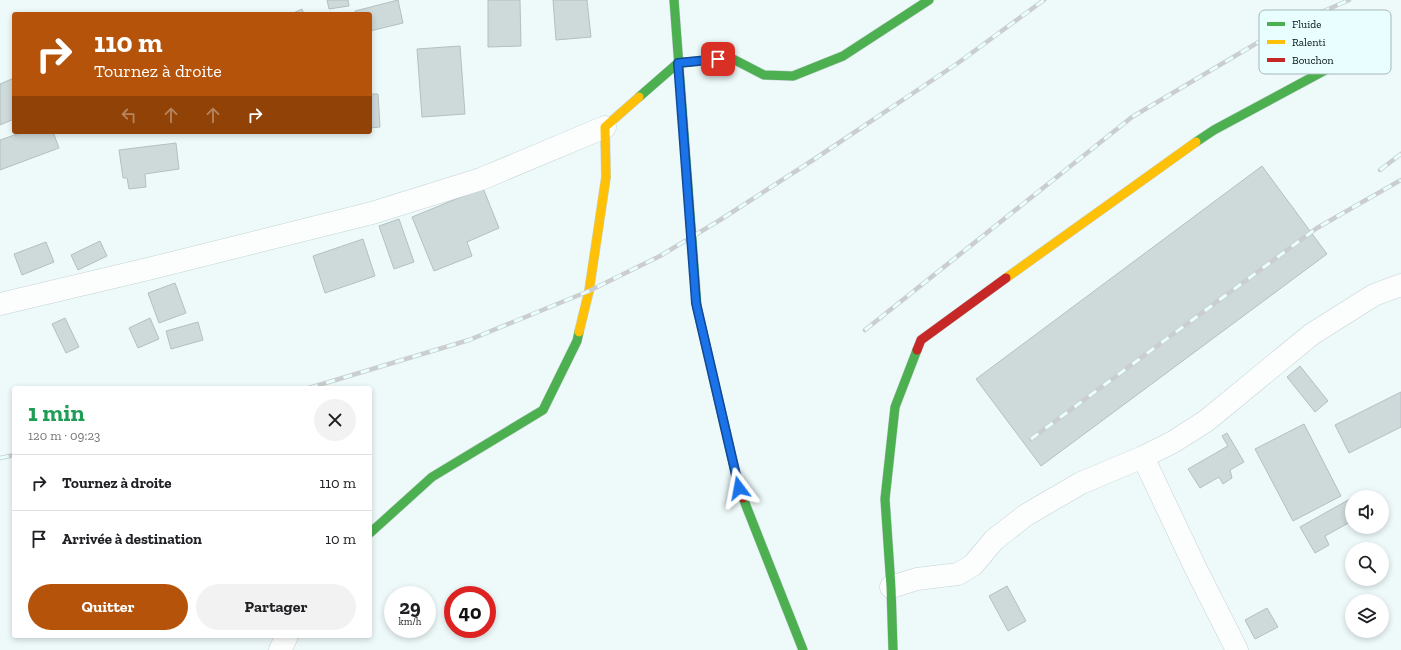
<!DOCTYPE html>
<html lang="fr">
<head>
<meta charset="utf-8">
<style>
	body { margin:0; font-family:"Zilla Slab",serif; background:#f2f2f2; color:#202124; height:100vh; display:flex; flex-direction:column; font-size:15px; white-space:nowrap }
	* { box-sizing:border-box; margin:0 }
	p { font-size:13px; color:#757577 }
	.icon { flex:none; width:22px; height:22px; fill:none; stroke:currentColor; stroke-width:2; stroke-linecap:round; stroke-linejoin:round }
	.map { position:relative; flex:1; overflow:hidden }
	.side { position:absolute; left:12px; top:386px; width:360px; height:252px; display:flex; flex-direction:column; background:#fff; border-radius:4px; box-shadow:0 2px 6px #0003 }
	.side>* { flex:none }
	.guide { position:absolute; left:12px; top:12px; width:360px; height:122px; border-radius:4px; box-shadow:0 2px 6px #0003; background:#b45309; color:#fff; overflow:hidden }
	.fabs { position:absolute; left:1345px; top:490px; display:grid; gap:8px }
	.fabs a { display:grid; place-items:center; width:44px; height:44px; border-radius:50%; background:#fff; box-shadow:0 2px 6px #0003; font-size:20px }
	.speed { position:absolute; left:384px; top:586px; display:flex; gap:8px; font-size:20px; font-weight:700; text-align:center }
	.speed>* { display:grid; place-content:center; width:52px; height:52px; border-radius:50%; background:#fff; box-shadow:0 2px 6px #0003; line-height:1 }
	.speed small { font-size:10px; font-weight:400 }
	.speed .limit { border:6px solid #d22; background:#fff; color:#111 }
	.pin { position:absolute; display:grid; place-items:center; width:34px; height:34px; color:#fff; margin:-17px; border-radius:8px; box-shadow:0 2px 6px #0006 }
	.me { position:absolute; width:44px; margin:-22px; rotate:347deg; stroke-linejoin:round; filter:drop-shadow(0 0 3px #0008) }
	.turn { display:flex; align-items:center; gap:14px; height:84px; padding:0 16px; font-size:18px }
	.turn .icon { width:52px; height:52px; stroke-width:2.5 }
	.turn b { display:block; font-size:28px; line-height:34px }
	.lanes { display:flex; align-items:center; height:38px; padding:0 16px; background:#0003; justify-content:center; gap:20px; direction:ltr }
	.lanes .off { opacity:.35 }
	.round { display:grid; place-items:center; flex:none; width:42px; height:42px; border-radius:21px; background:#f2f2f2 }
	.headline { display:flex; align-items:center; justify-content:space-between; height:68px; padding:0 16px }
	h1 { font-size:24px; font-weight:700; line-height:30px; color:#1e9e55 }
	.action { display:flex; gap:8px; margin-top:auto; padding:8px 16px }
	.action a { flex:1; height:46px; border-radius:24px; background:#b45309; color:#fff; font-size:16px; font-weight:700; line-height:46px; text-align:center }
	.action a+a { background:#f2f2f2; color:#202124 }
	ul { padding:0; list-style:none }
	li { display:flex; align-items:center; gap:12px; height:56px; padding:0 16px; border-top:1px solid #e0e0e0 }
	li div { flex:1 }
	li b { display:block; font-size:15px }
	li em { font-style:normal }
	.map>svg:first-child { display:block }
</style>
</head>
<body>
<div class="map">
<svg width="1401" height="650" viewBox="0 0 1401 650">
	<rect width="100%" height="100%" fill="#eef9fa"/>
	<path fill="#ced9da" stroke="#b3bfc0" d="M 327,0 L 348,0 L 349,6 L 329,9 Z
		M 398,0 L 403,23 L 370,31 L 370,14 L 356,14 L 355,11 Z
		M 488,0 L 520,0 L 521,46 L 488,47 Z
		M 553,0 L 587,0 L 591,37 L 556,40 Z
		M 302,9 L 304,14 L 291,14 Z
		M 460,46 L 465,114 L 422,117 L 417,49 Z
		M 14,78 L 14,119 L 0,125 L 0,84 Z
		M 370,94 L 378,94 L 380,127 L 370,128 Z
		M 23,132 L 53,132 L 59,148 L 0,170 L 0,140 Z
		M 176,143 L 179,169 L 145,174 L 146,187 L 129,189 L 127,178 L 123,178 L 119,150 Z
		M 1262,166 L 1327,254 L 1041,466 L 976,379 Z
		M 483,188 L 499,228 L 467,242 L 472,256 L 434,271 L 412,217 Z
		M 399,219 L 414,262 L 394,269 L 379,226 Z
		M 363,239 L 375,276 L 325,293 L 313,256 Z
		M 100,241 L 107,256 L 78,270 L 71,255 Z
		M 46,242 L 54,262 L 22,275 L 14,254 Z
		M 175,283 L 186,313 L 159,323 L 148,293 Z
		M 65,318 L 79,347 L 66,353 L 52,324 Z
		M 150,318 L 159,339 L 138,348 L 129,328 Z
		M 198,322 L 203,340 L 171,349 L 166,331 Z
		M 1300,366 L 1328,401 L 1315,412 L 1287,377 Z
		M 1401,392 L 1401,427 L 1349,453 L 1335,425 Z
		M 1304,424 L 1341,496 L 1293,521 L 1255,449 Z
		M 1227,433 L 1244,462 L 1230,470 L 1232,478 L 1223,484 L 1219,477 L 1200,488 L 1188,469 L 1228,446 L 1222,436 Z
		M 1350,499 L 1352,502 L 1352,521 L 1325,536 L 1329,545 L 1315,553 L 1300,527 Z
		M 1007,586 L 1026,621 L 1008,631 L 989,596 Z
		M 1267,608 L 1278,627 L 1255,639 L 1245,620 Z"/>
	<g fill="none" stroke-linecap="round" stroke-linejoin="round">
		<g stroke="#c6d2d3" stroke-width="23">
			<path id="street" d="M 0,304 L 152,268 L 372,213 L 481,179 L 605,127
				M 1143,457 L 1196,569 L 1237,650
				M 891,587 L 917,579 L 958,574 L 973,565 L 994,540 L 1026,515 L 1081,483 L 1143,457 L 1173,442 L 1206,421 L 1312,334 L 1374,295 L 1401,285
				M 280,650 L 287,636"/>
		</g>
		<g stroke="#c6d2d3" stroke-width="10">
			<path id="fast" d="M 674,0 L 697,307
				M 639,97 L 678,63 L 731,58 L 764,75 L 793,76 L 843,56 L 929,0
				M 1196,142 L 1214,130 L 1357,53
				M 743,498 L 803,650
				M 370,533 L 432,477 L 543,410 L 577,341 L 579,332
				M 893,650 L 891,587 L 885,499 L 895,407 L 917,350"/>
		</g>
		<g stroke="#c6d2d3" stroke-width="10">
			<path id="slow" d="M 1006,278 L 1196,142
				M 579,332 L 589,291 L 606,177 L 605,127 L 639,97"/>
		</g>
		<g stroke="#c6d2d3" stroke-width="10">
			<path id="jam" d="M 697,307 L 739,488 L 743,498
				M 917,350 L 921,340 L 1006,278"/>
		</g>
		<use href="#street" stroke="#fcfefe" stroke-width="22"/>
		<use href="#fast" stroke="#4caf50" stroke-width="9"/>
		<use href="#slow" stroke="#ffc107" stroke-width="9"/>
		<use href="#jam" stroke="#c62828" stroke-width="9"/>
		<g stroke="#cacecf" stroke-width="4.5">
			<path id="rail" d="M 1380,170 L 1401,154
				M 865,330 L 1132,117 L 1274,33 L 1349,0
				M 309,388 L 469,340 L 589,291 L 660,256 L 720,220 L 813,160 L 958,63 L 1044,0
				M 1031,439 L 1317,228 L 1401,180
				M 0,458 L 14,455"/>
		</g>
		<use href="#rail" stroke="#e9feff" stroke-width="3" stroke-dasharray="9" stroke-linecap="butt"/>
	</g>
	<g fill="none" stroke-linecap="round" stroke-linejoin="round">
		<g stroke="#114b97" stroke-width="10">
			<path id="route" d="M 718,59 L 678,63 L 696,303 L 739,488"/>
		</g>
		<use href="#route" stroke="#1a73e8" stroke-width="7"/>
	</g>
	<rect x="1259" y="10" width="132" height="64" rx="6" fill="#e9feff" stroke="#a5b7b8" stroke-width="1"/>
	<rect x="1267" y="22" width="18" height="4" fill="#4caf50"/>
	<rect x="1267" y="40" width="18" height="4" fill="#ffc107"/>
	<rect x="1267" y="58" width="18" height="4" fill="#c62828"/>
	<g font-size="11" fill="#051212">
		<text x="1292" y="28">Fluide</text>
		<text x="1292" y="46">Ralenti</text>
		<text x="1292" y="64">Bouchon</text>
	</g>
</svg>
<div class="fabs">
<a><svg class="icon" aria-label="sound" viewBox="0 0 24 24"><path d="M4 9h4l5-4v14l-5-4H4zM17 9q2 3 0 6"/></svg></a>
<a><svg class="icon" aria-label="search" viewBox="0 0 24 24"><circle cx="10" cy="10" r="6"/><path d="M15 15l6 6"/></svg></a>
<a><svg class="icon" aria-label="layers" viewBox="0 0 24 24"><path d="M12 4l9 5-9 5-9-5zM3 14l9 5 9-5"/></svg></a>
</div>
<div class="speed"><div>29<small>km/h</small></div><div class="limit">40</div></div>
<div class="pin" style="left:718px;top:59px;background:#d93025"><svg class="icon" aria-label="arrive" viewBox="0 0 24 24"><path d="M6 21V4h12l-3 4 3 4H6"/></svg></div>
<svg class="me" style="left:739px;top:488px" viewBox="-20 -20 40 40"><path d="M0-17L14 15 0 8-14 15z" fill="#1a73e8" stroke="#fff" stroke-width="4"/></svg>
<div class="guide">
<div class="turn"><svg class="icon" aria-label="right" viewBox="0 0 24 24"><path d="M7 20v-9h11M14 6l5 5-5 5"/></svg><div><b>110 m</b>Tournez à droite</div></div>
<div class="lanes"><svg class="icon off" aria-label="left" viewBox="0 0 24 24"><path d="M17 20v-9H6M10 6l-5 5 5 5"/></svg><svg class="icon off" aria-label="ahead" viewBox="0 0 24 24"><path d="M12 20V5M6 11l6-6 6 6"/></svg><svg class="icon off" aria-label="ahead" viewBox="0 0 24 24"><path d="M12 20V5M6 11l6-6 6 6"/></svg><svg class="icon" aria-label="right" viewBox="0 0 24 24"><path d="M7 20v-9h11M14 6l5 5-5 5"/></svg></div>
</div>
<section class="side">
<div class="headline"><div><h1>1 min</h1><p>120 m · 09:23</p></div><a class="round"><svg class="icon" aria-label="close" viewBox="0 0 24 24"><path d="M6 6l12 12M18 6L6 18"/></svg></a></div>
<ul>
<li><svg class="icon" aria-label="right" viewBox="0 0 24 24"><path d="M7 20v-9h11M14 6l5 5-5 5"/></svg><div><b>Tournez à droite</b></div><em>110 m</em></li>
<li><svg class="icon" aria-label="arrive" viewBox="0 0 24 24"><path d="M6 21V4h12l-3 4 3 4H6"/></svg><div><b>Arrivée à destination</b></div><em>10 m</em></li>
</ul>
<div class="action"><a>Quitter</a><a>Partager</a></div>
</section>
</div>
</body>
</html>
